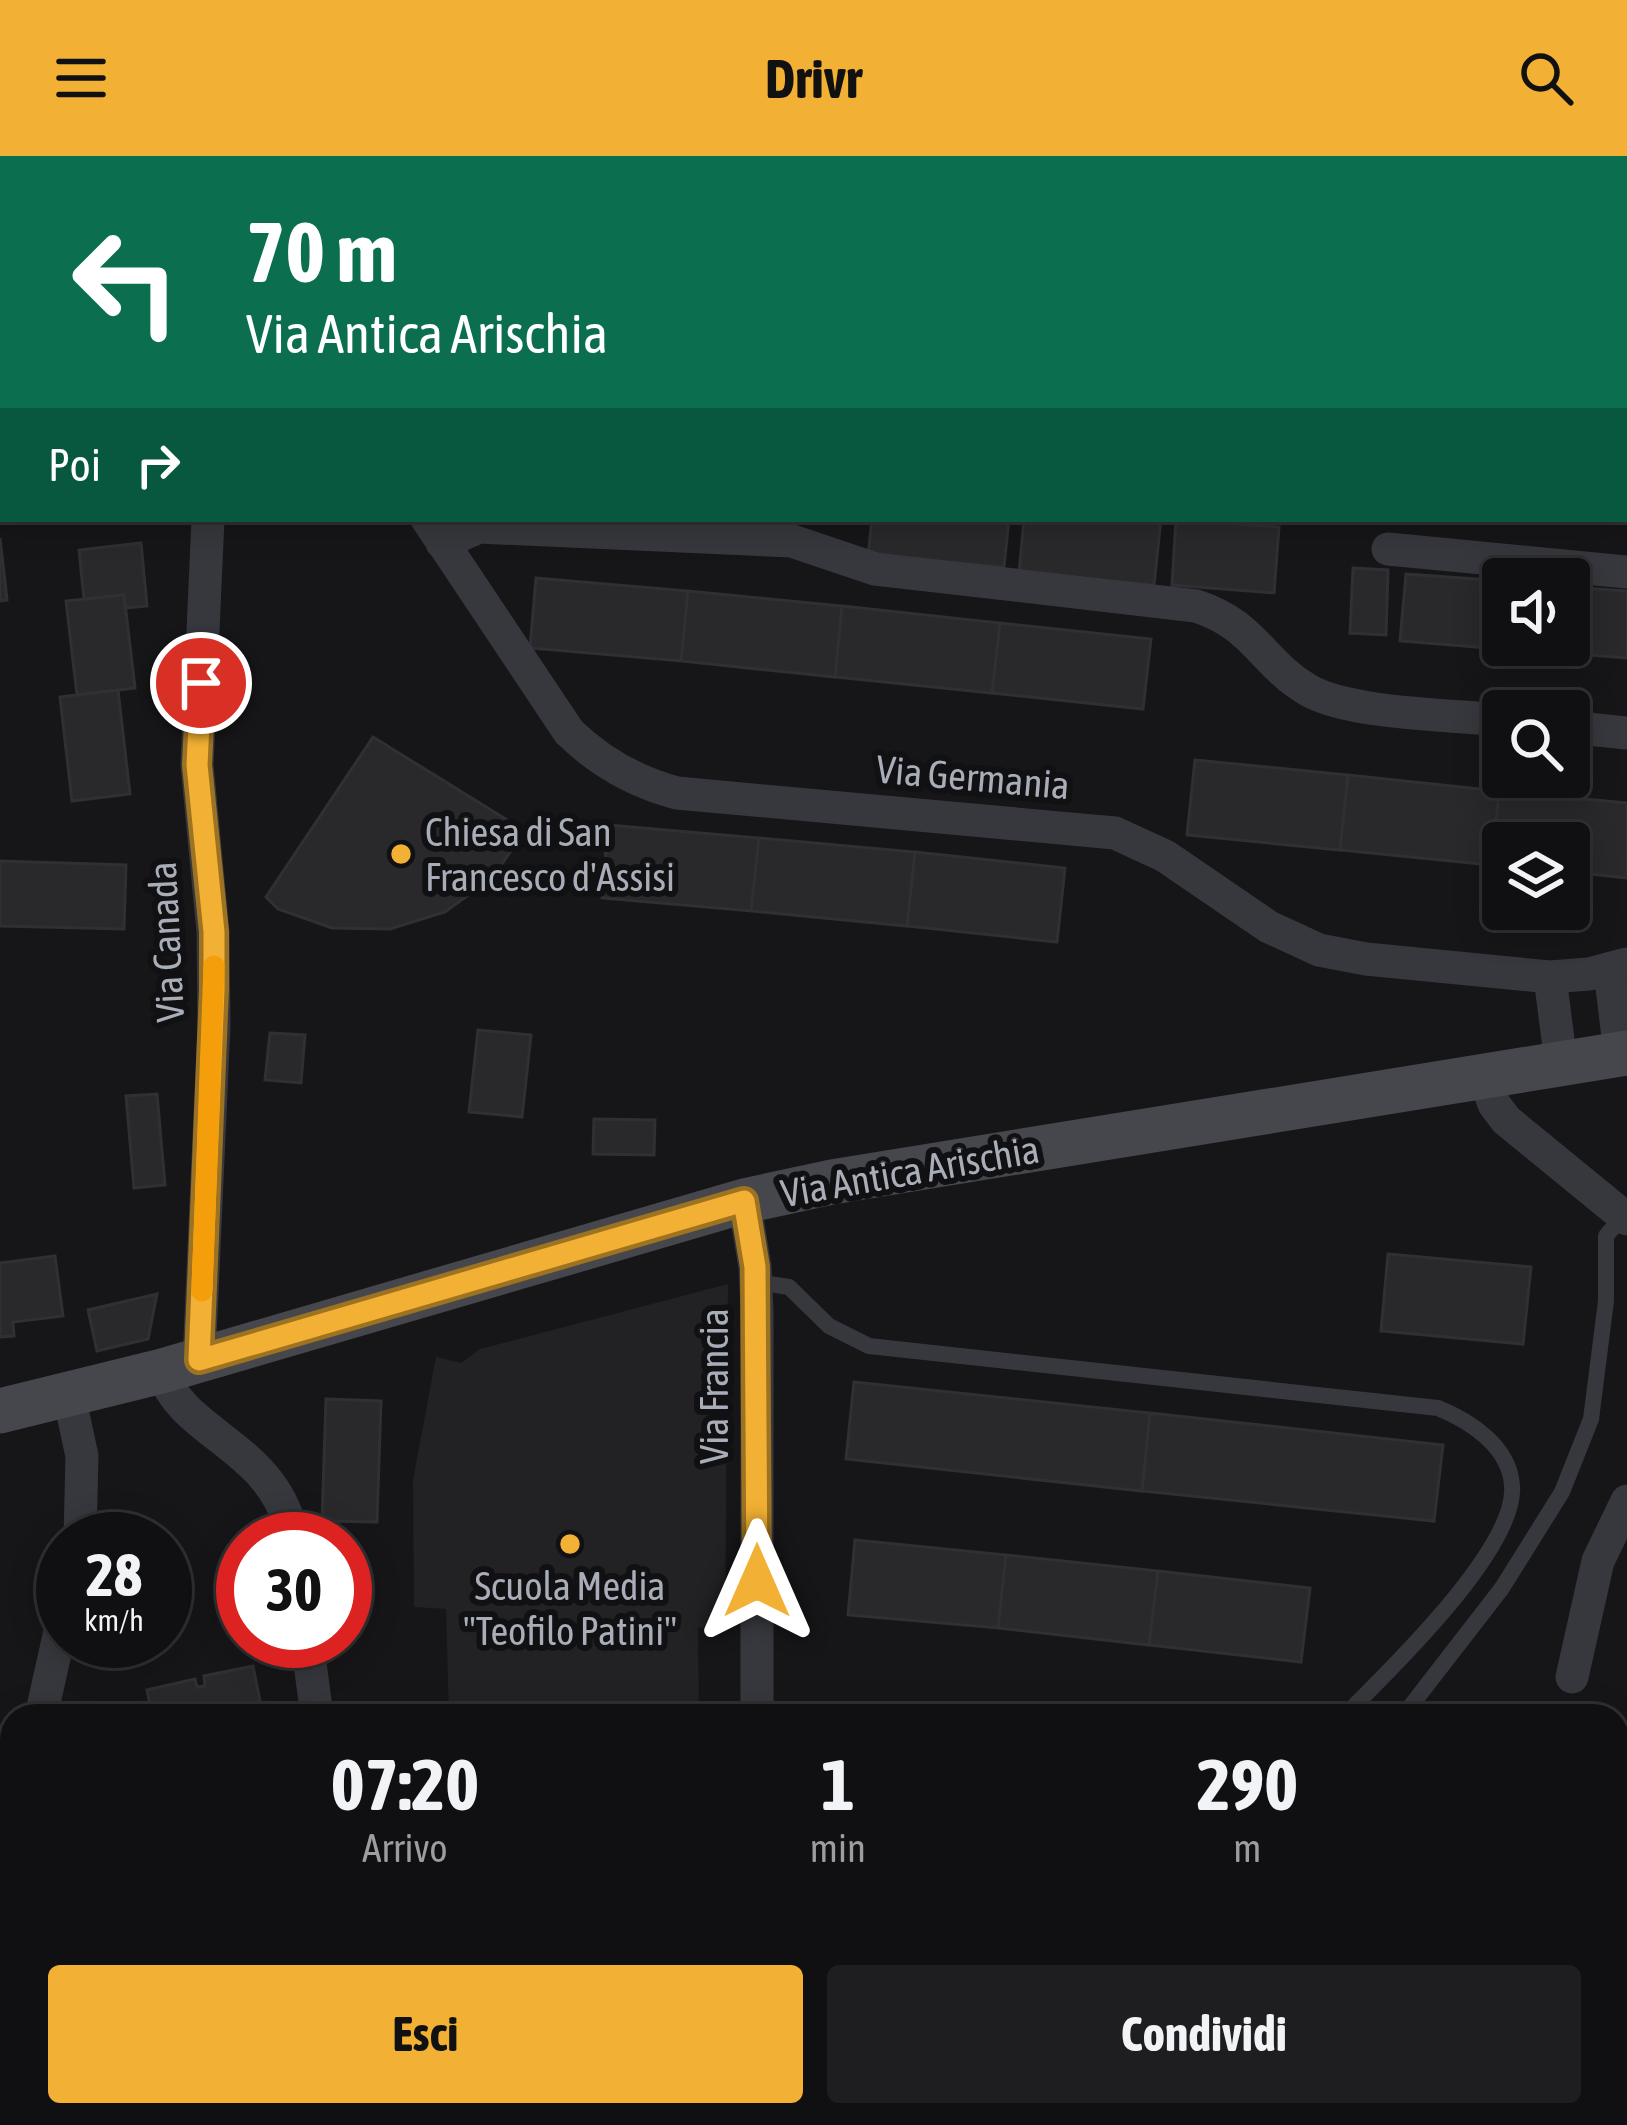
<!DOCTYPE html>
<html lang="it">
<head>
<meta charset="utf-8">
<style>
	body { margin:0; font-family:"Asap Condensed",sans-serif; background:#1e1e20; color:#f1f3f6; height:100vh; display:flex; flex-direction:column; font-size:45px; white-space:nowrap }
	* { box-sizing:border-box; margin:0 }
	p { font-size:39px; color:#9c9d9f }
	.icon { flex:none; width:66px; height:66px; fill:none; stroke:currentColor; stroke-width:2; stroke-linecap:round; stroke-linejoin:round }
	.map { position:relative; flex:1; overflow:hidden }
	.panel { position:absolute; left:0px; top:1548px; width:1629px; height:423px; display:flex; flex-direction:column; background:#101012; border-radius:36px 36px 0 0; box-shadow:0 6px 30px #0003,0 0 0 3px #303032 }
	.panel>* { flex:none }
	.guide { position:absolute; left:0px; top:0px; width:1629px; height:366px; box-shadow:0 6px 30px #0003,0 0 0 3px #303032; background:#0b6e4f; color:#fff; overflow:hidden }
	.buttons { position:absolute; left:1482px; top:402px; display:grid; gap:24px }
	.buttons a { display:grid; place-items:center; width:108px; height:108px; border-radius:12px; background:#101012; box-shadow:0 6px 30px #0003,0 0 0 3px #303032; font-size:60px }
	.speed { position:absolute; left:36px; top:1356px; display:flex; gap:24px; font-size:60px; font-weight:700; text-align:center }
	.speed>* { display:grid; place-content:center; width:156px; height:156px; border-radius:50%; background:#101012; box-shadow:0 6px 30px #0003,0 0 0 3px #303032; line-height:1 }
	.speed small { font-size:30px; font-weight:400 }
	.speed .limit { border:18px solid #d22; background:#fff; color:#111 }
	.pin { position:absolute; display:grid; place-items:center; width:102px; height:102px; color:#fff; margin:-51px; border:6px solid #fff; border-radius:50%; box-shadow:0 3px 12px #0007 }
	.me { position:absolute; width:132px; margin:-66px; rotate:0deg; stroke-linejoin:round; filter:drop-shadow(0 0 9px #0008) }
	.turn { display:flex; align-items:center; gap:42px; height:252px; padding:0 48px; font-size:54px }
	.turn .icon { width:156px; height:156px; stroke-width:2.5 }
	.turn b { display:block; font-size:84px; line-height:102px }
	.then { display:flex; align-items:center; height:114px; padding:0 48px; background:#0003; gap:24px; font-size:45px }
	.eta { display:flex; justify-content:space-evenly; align-items:center; height:204px; text-align:center }
	.eta b { font-size:72px; font-weight:700; line-height:84px }
	.button { display:flex; gap:24px; margin-top:auto; padding:24px 48px }
	.button a { flex:1; height:138px; border-radius:12px; background:#f2b134; color:#111; font-size:48px; font-weight:700; line-height:138px; text-align:center }
	.button a+a { background:#1e1e20; color:#f1f3f6 }
	header { display:flex; justify-content:space-between; align-items:center; height:156px; padding:0 48px; background:#f2b134; color:#111; font-size:54px; font-weight:700 }
	.map>svg:first-child { display:block }
</style>
</head>
<body>
<header><svg class="icon" aria-label="menu" viewBox="0 0 24 24"><path d="M4 6h16M4 12h16M4 18h16"/></svg>Drivr<svg class="icon" aria-label="search" viewBox="0 0 24 24"><circle cx="10" cy="10" r="6"/><path d="M15 15l6 6"/></svg></header>
<div class="map">
<svg width="1627" height="1969" viewBox="0 0 1627 1969">
	<rect width="100%" height="100%" fill="#161618"/>
	<path fill="#222225" d="M 728,1128 L 725,1470 L 698,1472 L 699,1560 L 449,1560 L 446,1453 L 414,1451 L 413,1324 L 436,1201 L 461,1207 L 480,1193 Z"/>
	<path fill="#29292c" stroke="#303034" stroke-width="3" d="M 532,0 L 701,0 L 532,3 Z
		M 1220,0 L 1315,0 L 1219,3 Z
		M 0,7 L 3,7 L 3,110 L 0,110 Z
		M 872,363 L 1009,363 L 1004,411 L 868,400 Z
		M 1024,363 L 1161,363 L 1154,429 L 1019,417 Z
		M 1176,363 L 1279,371 L 1274,437 L 1172,429 Z
		M 0,382 L 7,444 L 0,445 Z
		M 141,387 L 147,450 L 125,452 L 124,439 L 84,443 L 79,394 Z
		M 1353,412 L 1388,414 L 1386,479 L 1350,477 Z
		M 1406,418 L 1503,425 L 1503,489 L 1538,489 L 1538,496 L 1400,485 Z
		M 536,422 L 688,435 L 681,505 L 530,492 Z
		M 1569,431 L 1627,435 L 1627,502 L 1553,496 L 1554,489 L 1569,489 Z
		M 688,435 L 842,450 L 835,521 L 681,505 Z
		M 124,439 L 135,532 L 77,539 L 66,445 Z
		M 842,450 L 1000,467 L 992,537 L 835,521 Z
		M 1000,467 L 1151,483 L 1143,553 L 992,537 Z
		M 118,534 L 130,638 L 72,645 L 60,541 Z
		M 373,581 L 525,675 L 492,722 L 445,756 L 390,773 L 332,772 L 278,753 L 266,741 Z
		M 1195,604 L 1348,619 L 1340,694 L 1187,679 Z
		M 1348,619 L 1499,635 L 1492,709 L 1340,694 Z
		M 1499,635 L 1627,647 L 1627,722 L 1569,716 L 1569,687 L 1503,687 L 1503,710 L 1492,709 Z
		M 608,669 L 759,682 L 751,755 L 602,742 Z
		M 759,682 L 915,696 L 907,770 L 751,755 Z
		M 915,696 L 1065,712 L 1057,786 L 907,770 Z
		M 0,705 L 126,709 L 124,773 L 0,770 Z
		M 478,874 L 531,879 L 522,961 L 469,956 Z
		M 270,877 L 305,879 L 301,927 L 265,924 Z
		M 157,938 L 165,1029 L 134,1032 L 126,940 Z
		M 594,963 L 655,964 L 654,999 L 593,998 Z
		M 1388,1098 L 1531,1111 L 1523,1188 L 1381,1175 Z
		M 55,1100 L 63,1160 L 13,1166 L 14,1180 L 0,1181 L 0,1107 Z
		M 157,1138 L 148,1183 L 97,1195 L 88,1154 Z
		M 854,1226 L 1150,1257 L 1142,1335 L 846,1303 Z
		M 326,1243 L 381,1245 L 377,1366 L 322,1365 Z
		M 1150,1257 L 1443,1289 L 1434,1365 L 1142,1335 Z
		M 855,1384 L 1006,1399 L 998,1472 L 848,1459 Z
		M 1006,1399 L 1158,1415 L 1149,1489 L 998,1472 Z
		M 1158,1415 L 1310,1432 L 1301,1506 L 1149,1489 Z
		M 253,1510 L 263,1559 L 152,1560 L 147,1534 L 195,1523 L 197,1531 L 205,1530 L 204,1520 Z
		M 914,1547 L 1024,1560 L 912,1560 Z
		M 44,1959 L 107,1959 L 104,1969 L 42,1969 Z
		M 193,1959 L 261,1959 L 258,1969 L 231,1969 Z
		M 802,1959 L 869,1959 L 869,1969 L 802,1969 Z
		M 940,1959 L 1092,1959 L 1091,1969 L 939,1969 Z"/>
	<g fill="none" stroke-linecap="round" stroke-linejoin="round">
		<path stroke="#37383d" stroke-width="16" d="M 918,0 L 920,3
			M 235,3 L 235,0
			M 756,1126 L 789,1131 L 829,1170 L 869,1190 L 1438,1252 C 1470,1265 1509,1290 1512,1329 C 1518,1392 1387,1517 1344,1560
			M 1403,1560 L 1502,1432 L 1562,1336 L 1591,1263 L 1606,1145 L 1606,1080 L 1624,1059"/>
		<path stroke="#37383d" stroke-width="33" d="M 374,3 L 374,0
			M 1626,209 L 1627,209
			M 0,290 L 3,290
			M 427,363 L 569,576 C 601,607 635,626 677,637 L 1115,677 L 1165,700 L 1269,771 L 1319,794 L 1366,803 L 1550,821 L 1589,818 L 1627,808
			M 442,387 L 479,371 L 792,385 L 875,413 L 1196,450 C 1255,469 1261,506 1308,534 C 1349,558 1452,559 1503,564
			M 1388,393 L 1627,416
			M 1569,571 L 1627,577
			M 1610,814 L 1620,898
			M 1550,821 L 1561,907
			M 1484,921 L 1494,948 L 1506,964 L 1627,1063
			M 744,1045 L 755,1111 L 757,1154 L 757,1560
			M 199,1204 L 214,869 L 213,776 L 197,609 L 208,363
			M 162,1215 C 183,1281 277,1290 293,1383
			M 69,1240 L 82,1300 L 80,1383
			M 307,1485 L 317,1560
			M 1572,1521 L 1598,1405 L 1627,1345
			M 41,1560 L 63,1462
			M 0,1730 L 12,1703
			M 758,1959 L 760,1969
			M 286,1969 L 288,1959"/>
		<path stroke="#45474d" stroke-width="45" d="M 0,1255 L 162,1215 L 744,1045 L 832,1026 L 1627,897"/>
	</g>
	<g fill="none" stroke-linecap="round" stroke-linejoin="round">
		<g stroke="#9d7322" stroke-width="30">
			<path id="route" d="M 201,527 L 197,609 L 214,776 L 214,833 L 199,1204 L 744,1045 L 755,1111 L 757,1425"/>
		</g>
		<use href="#route" stroke="#f2b134" stroke-width="21"/>
		<path stroke="#f59e0b" stroke-width="21" d="M 202,1135 L 214,810"/>
	</g>
	<g fill="#f2b134" stroke="#111113" stroke-width="4.5">
		<circle cx="401" cy="698" r="12"/>
		<circle cx="570" cy="1388" r="12"/>
	</g>
	<g text-anchor="middle" dominant-baseline="central" stroke-width="12" stroke-linejoin="round" paint-order="stroke">
		<g font-size="39" fill="#a8adb8" stroke="#111113">
			<text transform="translate(973 621) rotate(5)">Via Germania</text>
			<text transform="translate(166 786) rotate(-93)">Via Canada</text>
			<text transform="translate(910 1015) rotate(-10)">Via Antica Arischia</text>
			<text transform="translate(714 1230) rotate(-90)">Via Francia</text>
		</g>
		<g font-size="39" fill="#a8adb8" stroke="#111113" text-anchor="start">
			<text x="425" y="676">Chiesa di San<tspan x="425" dy="45">Francesco d'Assisi</tspan></text>
			<text x="570" y="1430" text-anchor="middle">Scuola Media<tspan x="570" dy="45">"Teofilo Patini"</tspan></text>
		</g>
	</g>
</svg>
<div class="buttons">
<a><svg class="icon" aria-label="sound" viewBox="0 0 24 24"><path d="M4 9h4l5-4v14l-5-4H4zM17 9q2 3 0 6"/></svg></a>
<a><svg class="icon" aria-label="search" viewBox="0 0 24 24"><circle cx="10" cy="10" r="6"/><path d="M15 15l6 6"/></svg></a>
<a><svg class="icon" aria-label="layers" viewBox="0 0 24 24"><path d="M12 4l9 5-9 5-9-5zM3 14l9 5 9-5"/></svg></a>
</div>
<div class="speed"><div>28<small>km/h</small></div><div class="limit">30</div></div>
<div class="pin" style="left:201px;top:527px;background:#d93025"><svg class="icon" aria-label="arrive" viewBox="0 0 24 24"><path d="M6 21V4h12l-3 4 3 4H6"/></svg></div>
<svg class="me" style="left:757px;top:1425px" viewBox="-20 -20 40 40"><path d="M0-17L14 15 0 8-14 15z" fill="#f2b134" stroke="#fff" stroke-width="4"/></svg>
<div class="guide">
<div class="turn"><svg class="icon" aria-label="left" viewBox="0 0 24 24"><path d="M17 20v-9H6M10 6l-5 5 5 5"/></svg><div><b>70 m</b>Via Antica Arischia</div></div>
<div class="then">Poi<svg class="icon" aria-label="right" viewBox="0 0 24 24"><path d="M7 20v-9h11M14 6l5 5-5 5"/></svg></div>
</div>
<section class="panel">
<div class="eta">
<div><b>07:20</b><p>Arrivo</p></div>
<div><b>1</b><p>min</p></div>
<div><b>290</b><p>m</p></div>
</div>
<div class="button"><a>Esci</a><a>Condividi</a></div>
</section>
</div>
</body>
</html>
